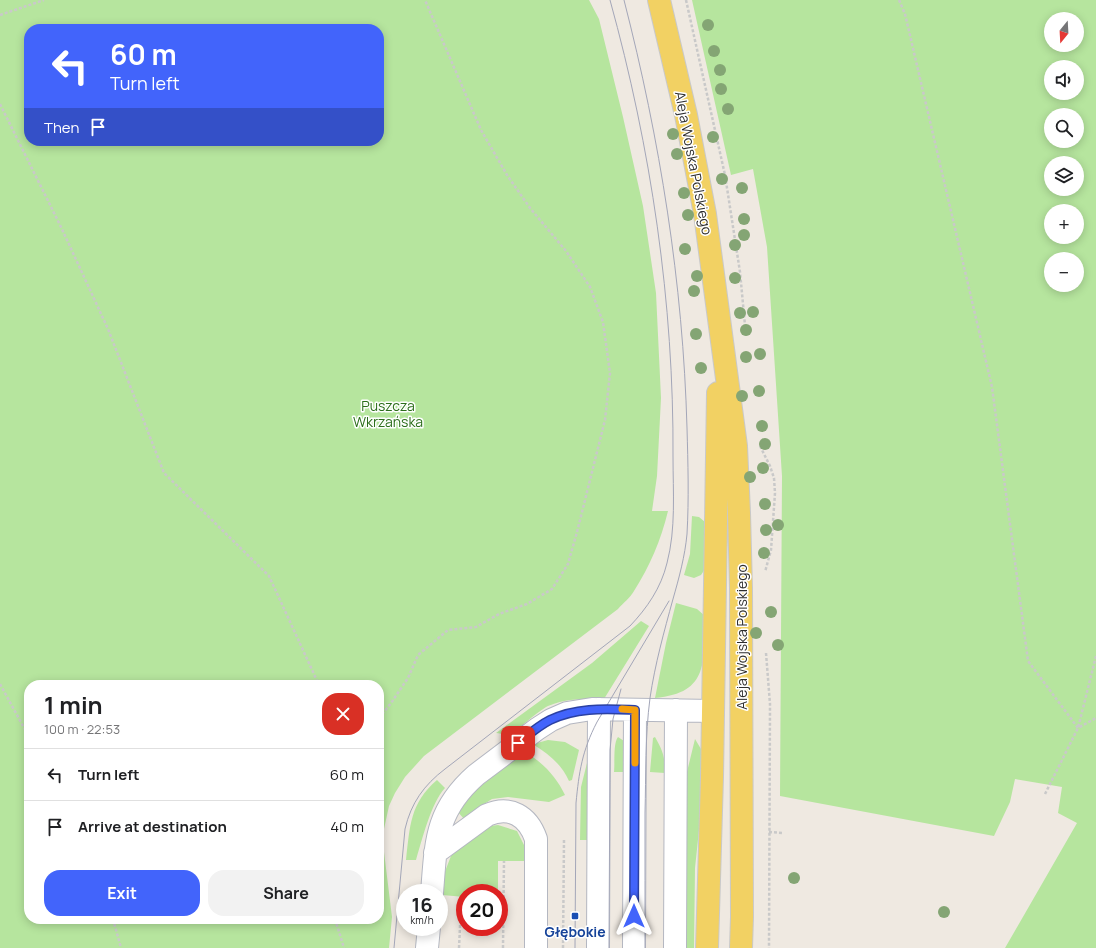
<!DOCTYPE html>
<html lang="en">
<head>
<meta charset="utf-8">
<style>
	body { margin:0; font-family:Manrope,sans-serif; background:#f2f2f2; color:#202124; height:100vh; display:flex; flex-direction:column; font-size:15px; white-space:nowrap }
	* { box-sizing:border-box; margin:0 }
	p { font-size:13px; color:#757577 }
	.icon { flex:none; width:22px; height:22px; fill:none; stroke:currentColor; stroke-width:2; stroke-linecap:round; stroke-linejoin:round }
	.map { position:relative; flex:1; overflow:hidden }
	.sheet { position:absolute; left:24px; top:680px; width:360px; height:244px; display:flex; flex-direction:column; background:#fff; border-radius:16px; box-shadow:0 2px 10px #0003 }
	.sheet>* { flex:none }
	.guide { position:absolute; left:24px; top:24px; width:360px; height:122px; border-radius:16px; box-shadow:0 2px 10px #0003; background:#4264fb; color:#fff; overflow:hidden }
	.needle { width:26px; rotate:198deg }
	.controls { position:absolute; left:1044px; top:12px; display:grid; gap:8px }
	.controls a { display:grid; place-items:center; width:40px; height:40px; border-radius:50%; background:#fff; box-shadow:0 2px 10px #0003; font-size:20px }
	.speed { position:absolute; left:396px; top:884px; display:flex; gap:8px; font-size:20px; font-weight:700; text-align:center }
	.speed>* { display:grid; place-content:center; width:52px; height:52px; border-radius:50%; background:#fff; box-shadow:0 2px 10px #0003; line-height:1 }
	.speed small { font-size:10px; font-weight:400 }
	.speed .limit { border:6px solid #d22; background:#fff; color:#111 }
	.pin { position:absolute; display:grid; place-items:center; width:34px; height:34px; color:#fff; margin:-17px; border-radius:8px; box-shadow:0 2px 6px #0006 }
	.me { position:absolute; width:44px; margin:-22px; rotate:0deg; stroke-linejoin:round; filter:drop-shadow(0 0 3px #0008) }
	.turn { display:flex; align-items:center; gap:14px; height:84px; padding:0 20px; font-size:18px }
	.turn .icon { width:52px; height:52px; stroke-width:2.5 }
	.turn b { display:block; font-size:28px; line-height:34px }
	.then { display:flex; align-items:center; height:38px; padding:0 20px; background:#0003; gap:8px; font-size:15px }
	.round { display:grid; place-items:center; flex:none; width:42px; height:42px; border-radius:16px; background:#f2f2f2 }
	.head { display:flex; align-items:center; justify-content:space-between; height:68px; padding:0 20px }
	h1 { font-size:24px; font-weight:700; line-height:30px }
	.action { display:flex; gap:8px; margin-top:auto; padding:8px 20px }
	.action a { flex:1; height:46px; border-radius:16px; background:#4264fb; color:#fff; font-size:16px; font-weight:700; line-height:46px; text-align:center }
	.action a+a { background:#f2f2f2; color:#202124 }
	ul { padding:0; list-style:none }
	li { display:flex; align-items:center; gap:12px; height:52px; padding:0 20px; border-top:1px solid #e0e0e0 }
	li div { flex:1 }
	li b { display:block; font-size:15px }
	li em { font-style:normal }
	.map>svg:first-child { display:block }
</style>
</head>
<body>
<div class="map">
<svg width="1096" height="948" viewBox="0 0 1096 948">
	<rect width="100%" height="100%" fill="#efe9e1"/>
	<path fill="#b6e59e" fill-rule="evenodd" d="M 0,0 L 589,0 L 599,19 L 623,117 L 643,206 L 656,293 L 661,398 L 657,476 L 652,511 L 668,511 C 661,540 650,566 634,591 C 630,598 623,603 618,609 L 424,756 L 405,777 L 395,793 L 389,806 L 384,829 L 384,852 L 392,917 L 389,948 L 0,948 ZM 29,29 L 379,29 L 379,141 L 29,141 ZM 29,685 L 379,685 L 379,919 L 29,919 Z
		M 692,0 L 1096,0 L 1096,948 L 1005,948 L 1077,823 L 1058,813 L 1062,787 L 1015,779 L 1010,802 L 994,836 L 780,796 L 782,476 L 767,247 L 753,169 L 731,175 ZM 1051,19 L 1077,19 L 1077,45 L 1051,45 ZM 1051,67 L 1077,67 L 1077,93 L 1051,93 ZM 1051,115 L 1077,115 L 1077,141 L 1051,141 ZM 1051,163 L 1077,163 L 1077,189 L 1051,189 ZM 1051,211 L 1077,211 L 1077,237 L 1051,237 ZM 1051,259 L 1077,259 L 1077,285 L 1051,285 Z
		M 692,516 L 699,517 L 705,522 L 705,569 L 701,575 L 694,578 L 684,575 L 690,554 Z
		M 676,603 L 697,609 L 705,616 C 703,660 711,693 655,698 L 666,643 Z
		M 641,621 L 649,626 L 604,699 C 585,699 566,698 548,706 C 538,711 520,728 510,735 L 496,733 L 592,663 Z
		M 618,737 L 624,741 L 630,772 L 614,772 C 615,763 613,743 618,737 Z
		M 655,737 C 663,751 665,757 665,773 L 650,772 L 653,738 Z
		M 695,739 L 701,749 L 702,760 L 702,802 L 695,868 L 694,948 L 685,948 L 686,776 Z
		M 548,740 L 565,742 L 579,750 L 572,780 L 569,781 C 562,765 549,754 534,745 L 537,743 Z
		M 524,751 C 542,762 556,776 565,795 L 549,802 L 508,797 L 492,799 L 481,806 L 464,819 L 458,812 L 471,794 Z
		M 588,759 L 589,761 L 593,840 L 580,840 L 581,787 Z
		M 437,780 L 445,788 C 431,803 422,840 416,860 L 406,860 C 410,826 410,803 437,780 Z
		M 498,825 L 517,831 L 524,845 L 525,861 L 498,861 L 498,891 L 496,893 L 465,893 L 465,897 L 442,895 L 444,874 L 451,856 L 469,840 L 490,826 Z"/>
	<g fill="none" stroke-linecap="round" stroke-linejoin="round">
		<g stroke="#b4b7c1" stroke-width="24">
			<path id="minor" d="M 435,853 L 487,815 C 510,805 528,816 536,839 L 536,948
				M 432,893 C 436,843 435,811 476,775 L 537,729 L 551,720 L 567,713 L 592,709 L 713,711
				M 427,948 L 429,927
				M 598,948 L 599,709
				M 634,948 L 635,710
				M 675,948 L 676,710"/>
		</g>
		<g stroke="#c9c9c9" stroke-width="24">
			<path id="major" d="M 659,0 L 686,115 L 705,214 L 736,446 L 739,513 L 741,588 L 742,917 L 741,948
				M 707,948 L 712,777 L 718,393"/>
		</g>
		<path stroke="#c9c9c9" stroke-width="2.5" stroke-dasharray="3 2" stroke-linecap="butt" d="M 686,0 L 725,175 L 740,272 L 746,336
			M 899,0 L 905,14 L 992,387 L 1028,661 L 1078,728 L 1096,718
			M 0,15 L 44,0
			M 0,104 L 61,227 L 108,329 L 164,473 L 269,576 L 319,685
			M 760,446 L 770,466 L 774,478 L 775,493 L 771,550 L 765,572
			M 766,653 L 770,704 L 769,948
			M 0,684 L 29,737
			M 379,718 L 391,703 L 408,678 L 418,655 L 448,630 L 476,627 L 499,614 L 527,604 L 552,589 L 568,564 L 577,532 L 605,420 L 610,373 L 603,322 L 590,287 L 566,251 L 530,208 L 507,175 L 481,130 L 425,0
			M 1045,794 L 1078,728 L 1096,656
			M 769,832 L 783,833
			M 113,919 L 121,948
			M 335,919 L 344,948
			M 459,948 L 461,905 L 465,906
			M 503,948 L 504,861
			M 563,948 L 564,840"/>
		<use href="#minor" stroke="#fff" stroke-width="22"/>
		<use href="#major" stroke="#f2d163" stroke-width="22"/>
		<path stroke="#a3a6b8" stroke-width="1" d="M 624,0 C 660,140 683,283 687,428 C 688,463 689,499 687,534 C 685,556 679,578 673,599 C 664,632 655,664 650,698 C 645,736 646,775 645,813 C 645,858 645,903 645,948
			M 394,948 L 405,829 C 411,803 424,785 445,769 L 630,626 C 647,608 661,588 667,563 C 676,529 673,492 673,457 C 674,303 651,148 610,0
			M 575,948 L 576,803 C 579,772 582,751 597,722 L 669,601
			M 609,948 L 610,750 L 613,719 L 621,689"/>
	</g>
	<g fill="#84a574">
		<circle cx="708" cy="25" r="6"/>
		<circle cx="714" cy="51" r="6"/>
		<circle cx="720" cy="70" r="6"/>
		<circle cx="721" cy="89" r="6"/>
		<circle cx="728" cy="109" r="6"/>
		<circle cx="673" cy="134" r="6"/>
		<circle cx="713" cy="137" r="6"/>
		<circle cx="677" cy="154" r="6"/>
		<circle cx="722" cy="179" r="6"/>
		<circle cx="742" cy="188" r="6"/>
		<circle cx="684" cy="193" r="6"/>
		<circle cx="688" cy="215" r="6"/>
		<circle cx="744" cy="219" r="6"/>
		<circle cx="744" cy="235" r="6"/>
		<circle cx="735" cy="245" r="6"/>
		<circle cx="685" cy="249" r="6"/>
		<circle cx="697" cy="276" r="6"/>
		<circle cx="735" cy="278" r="6"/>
		<circle cx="694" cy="291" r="6"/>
		<circle cx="753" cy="312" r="6"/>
		<circle cx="740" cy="313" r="6"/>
		<circle cx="746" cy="330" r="6"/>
		<circle cx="696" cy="334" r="6"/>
		<circle cx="760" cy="354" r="6"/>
		<circle cx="746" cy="357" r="6"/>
		<circle cx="701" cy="368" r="6"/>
		<circle cx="759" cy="391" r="6"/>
		<circle cx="742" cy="396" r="6"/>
		<circle cx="762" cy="426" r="6"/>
		<circle cx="765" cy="444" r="6"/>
		<circle cx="763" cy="468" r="6"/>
		<circle cx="750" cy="477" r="6"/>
		<circle cx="765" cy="504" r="6"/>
		<circle cx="778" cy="525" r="6"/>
		<circle cx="766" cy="530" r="6"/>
		<circle cx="764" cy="553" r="6"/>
		<circle cx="771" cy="612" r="6"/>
		<circle cx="756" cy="633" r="6"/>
		<circle cx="778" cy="645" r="6"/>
		<circle cx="794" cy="878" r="6"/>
		<circle cx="944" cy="912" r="6"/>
	</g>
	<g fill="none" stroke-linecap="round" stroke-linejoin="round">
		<g stroke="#2b41a3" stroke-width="10">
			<path id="route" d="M 518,743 C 528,735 538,726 550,720 C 577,707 606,709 635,710 L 634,916"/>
		</g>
		<use href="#route" stroke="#4264fb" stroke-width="7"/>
		<path stroke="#f59e0b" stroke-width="7" d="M 622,709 L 635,710 L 635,763"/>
	</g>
	<rect fill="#1a4fb4" stroke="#fff" stroke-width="1.5" x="571" y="912" width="8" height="8" rx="2"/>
	<g text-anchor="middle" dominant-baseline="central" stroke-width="3" stroke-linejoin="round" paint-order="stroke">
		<g font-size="14" fill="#2e2e2e" stroke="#fff">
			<text transform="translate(694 163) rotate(79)">Aleja Wojska Polskiego</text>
			<text transform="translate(741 637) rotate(-90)">Aleja Wojska Polskiego</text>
		</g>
		<g font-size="14" fill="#2c6e1b" stroke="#fff">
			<text x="388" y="405">Puszcza<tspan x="388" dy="16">Wkrzańska</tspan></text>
		</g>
		<g font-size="14" font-weight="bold" fill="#164399" stroke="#fff">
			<text x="575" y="931">Głębokie</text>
		</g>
	</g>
</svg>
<div class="controls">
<a><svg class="needle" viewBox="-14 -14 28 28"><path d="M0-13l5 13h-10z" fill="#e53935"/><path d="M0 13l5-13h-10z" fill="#757577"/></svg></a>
<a><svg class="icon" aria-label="sound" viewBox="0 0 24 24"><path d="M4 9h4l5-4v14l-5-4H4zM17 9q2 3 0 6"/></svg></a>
<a><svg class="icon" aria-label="search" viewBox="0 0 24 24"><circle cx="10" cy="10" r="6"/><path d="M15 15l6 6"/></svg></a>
<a><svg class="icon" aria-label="layers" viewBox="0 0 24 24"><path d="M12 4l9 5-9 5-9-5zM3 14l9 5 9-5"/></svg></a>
<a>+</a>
<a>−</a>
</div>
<div class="speed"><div>16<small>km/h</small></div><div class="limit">20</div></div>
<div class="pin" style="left:518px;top:743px;background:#d93025"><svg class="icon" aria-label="arrive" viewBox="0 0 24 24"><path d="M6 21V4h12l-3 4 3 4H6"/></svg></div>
<svg class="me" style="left:634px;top:916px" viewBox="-20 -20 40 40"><path d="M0-17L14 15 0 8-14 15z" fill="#4264fb" stroke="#fff" stroke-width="4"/></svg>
<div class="guide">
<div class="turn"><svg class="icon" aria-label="left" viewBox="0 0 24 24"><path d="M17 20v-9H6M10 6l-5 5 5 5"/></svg><div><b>60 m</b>Turn left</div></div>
<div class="then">Then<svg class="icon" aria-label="arrive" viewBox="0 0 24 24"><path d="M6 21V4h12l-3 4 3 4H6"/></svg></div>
</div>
<section class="sheet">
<div class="head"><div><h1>1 min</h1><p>100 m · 22:53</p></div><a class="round" style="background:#d93025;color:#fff"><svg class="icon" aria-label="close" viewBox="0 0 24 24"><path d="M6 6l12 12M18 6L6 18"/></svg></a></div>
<ul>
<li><svg class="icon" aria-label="left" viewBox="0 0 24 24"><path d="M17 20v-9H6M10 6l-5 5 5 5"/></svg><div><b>Turn left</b></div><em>60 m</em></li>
<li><svg class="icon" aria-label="arrive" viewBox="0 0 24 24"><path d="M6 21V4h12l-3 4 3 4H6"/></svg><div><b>Arrive at destination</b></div><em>40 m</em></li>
</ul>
<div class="action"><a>Exit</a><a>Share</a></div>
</section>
</div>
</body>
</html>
